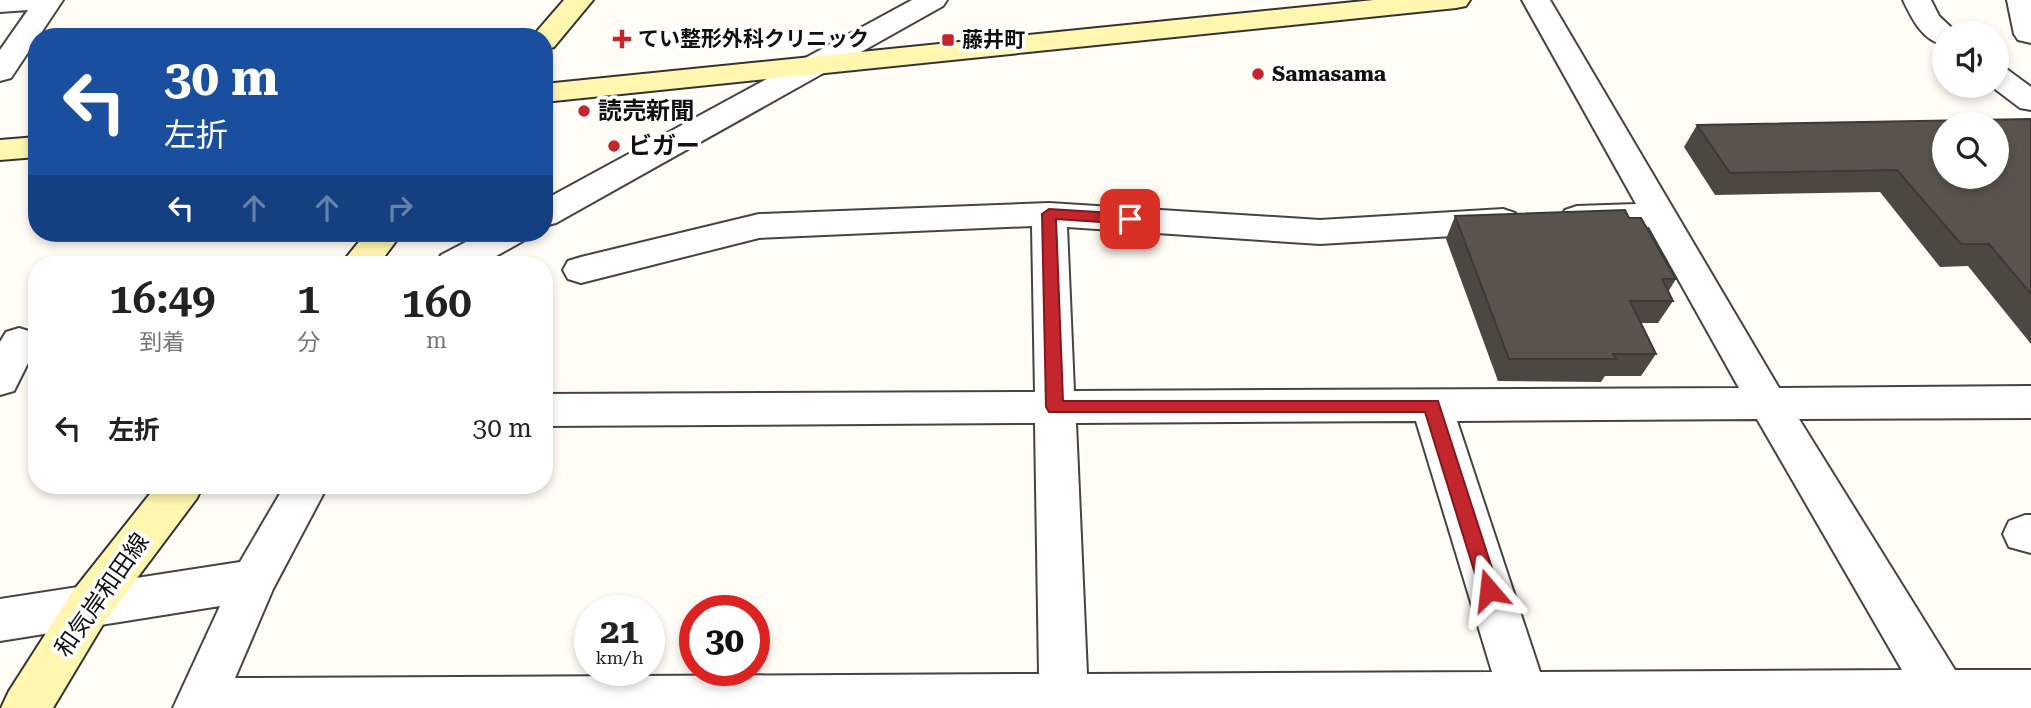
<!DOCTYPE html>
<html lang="ja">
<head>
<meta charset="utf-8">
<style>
	body { margin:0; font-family:"Roboto Serif","Noto Sans JP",serif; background:#f6f6f6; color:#222; height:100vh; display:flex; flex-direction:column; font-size:26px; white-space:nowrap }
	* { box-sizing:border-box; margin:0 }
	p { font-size:23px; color:#767676 }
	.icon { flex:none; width:38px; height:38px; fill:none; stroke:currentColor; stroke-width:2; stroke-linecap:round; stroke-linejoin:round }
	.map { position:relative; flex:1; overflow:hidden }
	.details { position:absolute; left:28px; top:256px; width:525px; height:238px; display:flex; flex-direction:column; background:#fff; border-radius:28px; box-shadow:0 4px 10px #0003 }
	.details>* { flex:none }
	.top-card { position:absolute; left:28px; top:28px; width:525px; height:214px; border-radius:28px; box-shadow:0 4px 10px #0003; background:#1a4fa0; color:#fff; overflow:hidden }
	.buttons { position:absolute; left:1932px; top:21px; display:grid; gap:14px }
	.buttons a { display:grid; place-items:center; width:77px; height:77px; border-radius:50%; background:#fff; box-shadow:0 4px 10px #0003; font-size:35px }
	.speed { position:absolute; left:574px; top:595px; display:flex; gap:14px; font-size:35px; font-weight:700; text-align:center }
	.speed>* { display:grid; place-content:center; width:91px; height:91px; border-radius:50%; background:#fff; box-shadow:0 4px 10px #0003; line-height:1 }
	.speed small { font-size:18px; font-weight:400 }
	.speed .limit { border:10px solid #d22; background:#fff; color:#111 }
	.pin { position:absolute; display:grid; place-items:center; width:60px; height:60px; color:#fff; margin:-30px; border-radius:14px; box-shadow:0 4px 10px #0006 }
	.me { position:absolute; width:77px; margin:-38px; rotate:343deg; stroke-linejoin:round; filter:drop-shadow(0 0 5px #0008) }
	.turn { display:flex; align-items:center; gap:24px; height:147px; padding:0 21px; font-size:32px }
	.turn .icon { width:91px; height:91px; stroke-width:2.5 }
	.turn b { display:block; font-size:49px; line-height:60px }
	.lanes { display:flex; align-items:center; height:66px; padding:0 21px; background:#0003; justify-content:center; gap:35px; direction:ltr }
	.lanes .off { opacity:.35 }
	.eta { display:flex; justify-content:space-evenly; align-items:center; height:119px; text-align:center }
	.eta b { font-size:42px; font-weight:600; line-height:49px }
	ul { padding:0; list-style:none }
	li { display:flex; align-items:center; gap:21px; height:105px; padding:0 21px }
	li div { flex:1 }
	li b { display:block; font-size:26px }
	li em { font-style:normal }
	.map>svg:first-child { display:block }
</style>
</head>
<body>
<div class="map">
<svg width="2031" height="708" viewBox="0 0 2031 708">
	<rect width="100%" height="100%" fill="#fffdf5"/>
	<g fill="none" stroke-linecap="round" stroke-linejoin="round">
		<g stroke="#444" stroke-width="4">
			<path id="street" d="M 0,0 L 63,0 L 11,78 L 0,81 L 0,50 L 28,10 L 0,12 Z
				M 912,0 L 947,0 L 943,6 L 556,223 L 544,226 L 544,200 Z
				M 1522,0 L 1550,0 L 1779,388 L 2031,386 L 2031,418 L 1799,419 L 1955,670 L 2031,670 L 2031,708 L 173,708 L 220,606 L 0,641 L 0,599 L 240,562 L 285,485 L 328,485 L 273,589 L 235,678 L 1039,674 L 1035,423 L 544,426 L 544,394 L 1035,392 L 1032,226 L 759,238 L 581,283 L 568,279 L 563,270 L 568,261 L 581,257 L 759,214 L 1049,203 L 1320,220 L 1503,209 L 1515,213 L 1520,221 L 1515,229 L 1503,233 L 1320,244 L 1067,227 L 1074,391 L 1739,388 L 1649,227 L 1577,230 L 1565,226 L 1560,218 L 1565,210 L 1577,206 L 1636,204 ZM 1757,419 L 1902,670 L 1540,672 L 1457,421 ZM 1416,421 L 1492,672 L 1087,674 L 1076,423 Z
				M 1903,0 L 1931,0 L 1939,16 L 1957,33 L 1944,33 L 1944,45 C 1922,40 1912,19 1903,0 Z
				M 2007,0 L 2031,0 L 2031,43 L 2018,40 L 2014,34 Z
				M 1997,67 L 2008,70 L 2031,87 L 2031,110 L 2020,108 L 1991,86 L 1997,86 Z
				M 483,233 L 528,233 L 523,241 L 482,264 L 436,264 L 441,255 Z
				M 19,328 L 32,332 L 37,345 L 14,391 L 0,395 L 0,342 L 6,332 Z
				M 2025,515 L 2031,515 L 2031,553 L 2009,547 L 2003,534 L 2009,521 Z"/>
		</g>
		<g stroke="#333" stroke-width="4">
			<path id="secondary" d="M 564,0 L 593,0 L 554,47 L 544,50 L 544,37 L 532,37 Z
				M 1374,0 L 1470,0 L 1466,6 L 1456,8 L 544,102 L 544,84 Z
				M 37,137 L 37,157 L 0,160 L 0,140 Z
				M 366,233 L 402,233 L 379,264 L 341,264 Z
				M 157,485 L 203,485 L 197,498 L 105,621 L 53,708 L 1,708 L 9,691 L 73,591 Z"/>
		</g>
		<use href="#street" fill="#fff" fill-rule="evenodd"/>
		<use href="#secondary" fill="#fff6b0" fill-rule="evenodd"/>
	</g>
	<path fill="#4d4742" d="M 2031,119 L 2031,344 L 1968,266 L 1940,267 L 1880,192 L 1715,195 L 1684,147 L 1697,125 Z
		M 1455,216 L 1629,218 L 1676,279 L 1668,292 L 1673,301 L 1658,323 L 1641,323 L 1656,354 L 1641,376 L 1605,376 L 1601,382 L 1498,381 L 1446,239 Z"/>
	<path fill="#5a524d" stroke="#3f3936" stroke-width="2" fill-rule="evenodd" d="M 2031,119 L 2031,294 L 1989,244 L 1961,244 L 1897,170 L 1730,173 L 1697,125 ZM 1944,124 L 1997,124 L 1997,177 L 1944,177 Z
		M 1625,210 L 1629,218 L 1641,218 L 1676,279 L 1662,279 L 1673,301 L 1630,301 L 1656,354 L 1613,354 L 1616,359 L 1509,359 L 1455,216 Z"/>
	<path fill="#c4262e" stroke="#7f191e" stroke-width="2" d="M 1049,209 L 1130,214 L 1137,219 L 1130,224 L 1056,219 L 1063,401 L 1438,401 L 1499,590 L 1496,596 L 1489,598 L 1483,596 L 1480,590 L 1425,412 L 1049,412 L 1046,407 L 1042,214 Z"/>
	<g fill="#c4262e" stroke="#fff" stroke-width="2.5">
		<path d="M618.5 28.5h7v7h7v7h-7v7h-7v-7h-7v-7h7z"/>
		<rect x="941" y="33" width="14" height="14" rx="3.5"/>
		<circle cx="1258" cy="74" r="7"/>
		<circle cx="584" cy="111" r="7"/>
		<circle cx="614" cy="146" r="7"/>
	</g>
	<g text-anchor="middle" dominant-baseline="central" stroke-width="7" stroke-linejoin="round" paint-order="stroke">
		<g font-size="21" font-weight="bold" fill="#111" stroke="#fff" text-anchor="start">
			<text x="638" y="39">てい整形外科クリニック</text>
			<text x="962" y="40">藤井町</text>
			<text x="1272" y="74">Samasama</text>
		</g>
		<g font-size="24" font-weight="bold" fill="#111" stroke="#fff" text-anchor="start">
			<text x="598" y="111">読売新聞</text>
			<text x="628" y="146">ビガー</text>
		</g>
		<g font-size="24" fill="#111" stroke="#fff">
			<text transform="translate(102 595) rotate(-55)">和気岸和田線</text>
		</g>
	</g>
</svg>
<div class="buttons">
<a><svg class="icon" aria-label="sound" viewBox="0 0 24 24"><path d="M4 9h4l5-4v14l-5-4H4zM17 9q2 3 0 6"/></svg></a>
<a><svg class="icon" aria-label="search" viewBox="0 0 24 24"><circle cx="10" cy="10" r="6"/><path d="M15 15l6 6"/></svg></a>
</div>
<div class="speed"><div>21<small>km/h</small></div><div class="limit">30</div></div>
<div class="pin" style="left:1130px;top:219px;background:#d93025"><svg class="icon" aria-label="arrive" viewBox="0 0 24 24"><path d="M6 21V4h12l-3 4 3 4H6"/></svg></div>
<svg class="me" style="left:1489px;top:590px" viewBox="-20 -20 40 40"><path d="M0-17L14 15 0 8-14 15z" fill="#c4262e" stroke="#fff" stroke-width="4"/></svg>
<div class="top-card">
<div class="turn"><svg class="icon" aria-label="left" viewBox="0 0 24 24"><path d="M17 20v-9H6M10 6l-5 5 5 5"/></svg><div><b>30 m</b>左折</div></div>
<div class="lanes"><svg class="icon" aria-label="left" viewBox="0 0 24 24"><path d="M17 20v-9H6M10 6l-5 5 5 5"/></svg><svg class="icon off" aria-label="ahead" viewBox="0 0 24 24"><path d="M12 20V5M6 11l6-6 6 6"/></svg><svg class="icon off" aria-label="ahead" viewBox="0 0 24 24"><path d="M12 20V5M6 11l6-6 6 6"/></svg><svg class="icon off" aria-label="right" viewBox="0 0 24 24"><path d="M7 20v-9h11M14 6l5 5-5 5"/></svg></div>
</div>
<section class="details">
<div class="eta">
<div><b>16:49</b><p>到着</p></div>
<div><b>1</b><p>分</p></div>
<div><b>160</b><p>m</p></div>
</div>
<ul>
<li><svg class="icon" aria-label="left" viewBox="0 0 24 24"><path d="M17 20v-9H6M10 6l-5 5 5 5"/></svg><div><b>左折</b></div><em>30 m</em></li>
</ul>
</section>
</div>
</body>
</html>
